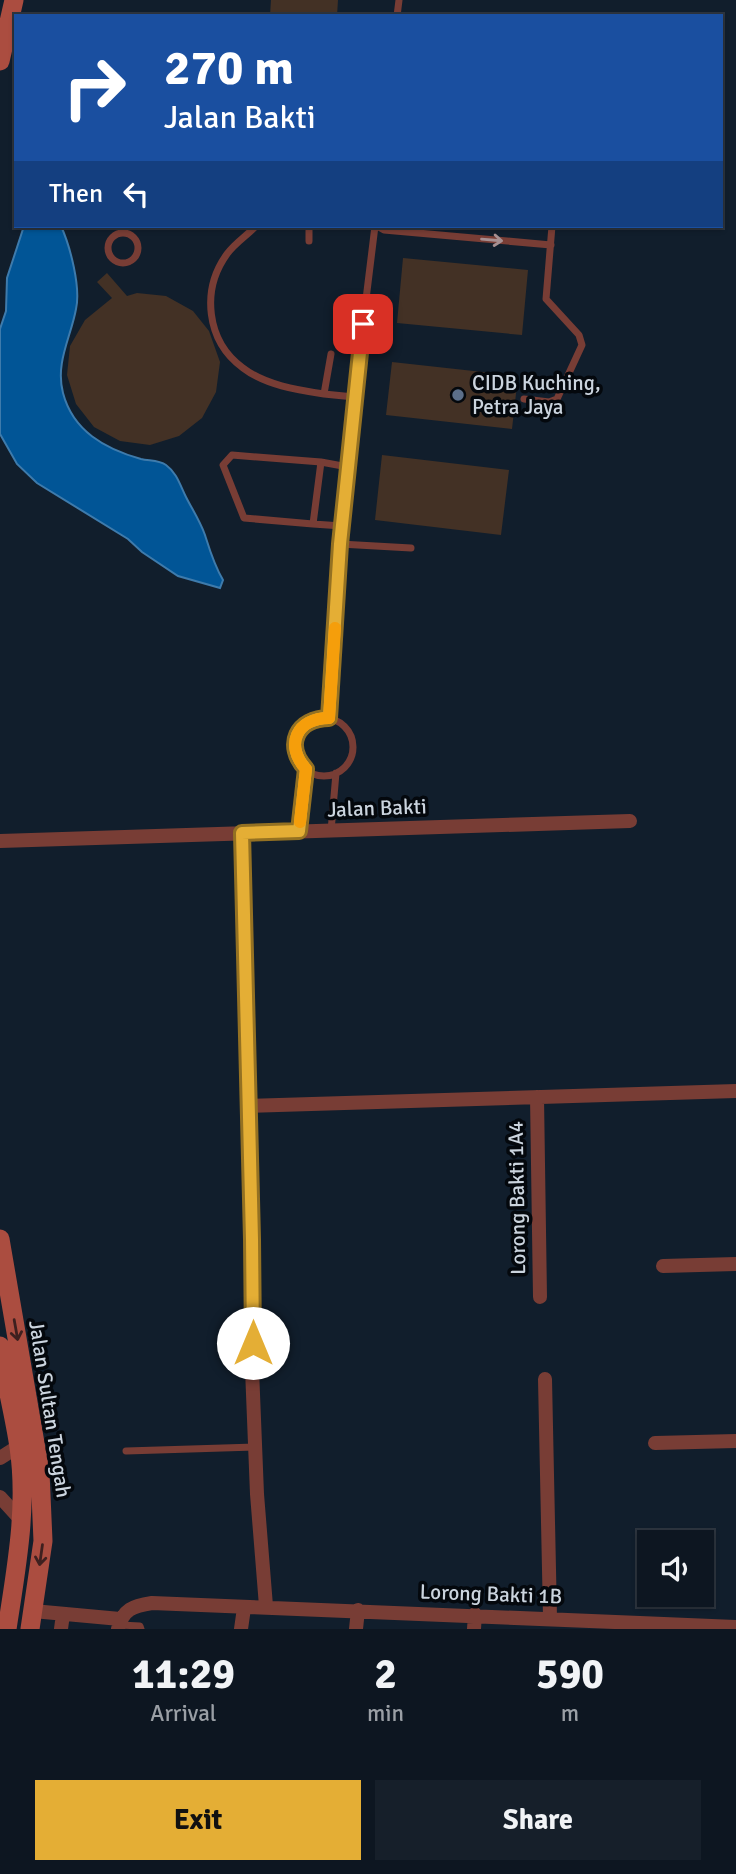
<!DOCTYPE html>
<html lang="en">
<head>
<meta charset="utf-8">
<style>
	body { margin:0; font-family:Signika,sans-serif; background:#161f2a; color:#f1f3f6; height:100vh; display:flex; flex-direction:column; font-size:26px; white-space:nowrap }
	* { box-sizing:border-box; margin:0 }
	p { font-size:23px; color:#9a9fa5 }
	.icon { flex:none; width:38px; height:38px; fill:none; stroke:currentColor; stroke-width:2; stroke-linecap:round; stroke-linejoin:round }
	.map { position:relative; height:1629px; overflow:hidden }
	.drawer { display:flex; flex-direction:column; background:#0d1621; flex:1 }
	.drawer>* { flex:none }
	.banner { position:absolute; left:14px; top:14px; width:709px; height:214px; border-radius:0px; box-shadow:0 2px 5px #0004,0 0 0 2px #2d353f; background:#1a4fa0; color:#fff; overflow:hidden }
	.fabs { position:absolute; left:637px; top:1530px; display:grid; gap:14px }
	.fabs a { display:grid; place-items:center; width:77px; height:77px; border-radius:0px; background:#0d1621; box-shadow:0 2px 5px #0004,0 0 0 2px #2d353f; font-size:35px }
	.pin { position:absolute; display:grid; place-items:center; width:60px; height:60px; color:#fff; margin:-30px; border-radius:14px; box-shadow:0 4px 10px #0006 }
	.me { position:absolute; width:77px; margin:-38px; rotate:0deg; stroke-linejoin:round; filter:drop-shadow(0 0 5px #0008) }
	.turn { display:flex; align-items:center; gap:24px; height:147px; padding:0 35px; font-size:32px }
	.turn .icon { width:91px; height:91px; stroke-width:2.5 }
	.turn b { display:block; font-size:49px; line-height:60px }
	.then { display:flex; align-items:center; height:66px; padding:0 35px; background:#0003; gap:14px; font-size:26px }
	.eta { display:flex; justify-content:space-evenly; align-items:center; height:119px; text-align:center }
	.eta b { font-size:42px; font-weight:700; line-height:49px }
	.cta { display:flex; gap:14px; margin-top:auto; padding:14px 35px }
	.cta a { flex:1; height:80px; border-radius:0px; background:#e4ae35; color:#111; font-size:28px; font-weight:700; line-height:80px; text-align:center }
	.cta a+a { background:#161f2a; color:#f1f3f6 }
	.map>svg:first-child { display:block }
</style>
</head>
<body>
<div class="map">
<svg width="736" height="1629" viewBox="0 0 736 1629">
	<rect width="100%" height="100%" fill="#111e2c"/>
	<path fill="#015596" stroke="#3e7bac" stroke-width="2" d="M 24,226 L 61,226 C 70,246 81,287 76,309 C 71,337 55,363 63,393 C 73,431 105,449 141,459 C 149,461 159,460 166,465 C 177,473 180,485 186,497 C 192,509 200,521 205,535 C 210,551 214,565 223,580 L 220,588 L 178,576 L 142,552 L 128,539 L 37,483 L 17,464 L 0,434 L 0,329 L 6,311 L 7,278 Z"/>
	<path fill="#433125" d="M 271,0 L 338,0 L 337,16 L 270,16 Z
		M 403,258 L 528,270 L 522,335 L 397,323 Z
		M 107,273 L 127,296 L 137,293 L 166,296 L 193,311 L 209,331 L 220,362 L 216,392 L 202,418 L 179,436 L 150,445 L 120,441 L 94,427 L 76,404 L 67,375 L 70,346 L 85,320 L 112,298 L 97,282 Z
		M 392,362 L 518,376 L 512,429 L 386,415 Z
		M 382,455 L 509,470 L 501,535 L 375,520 Z"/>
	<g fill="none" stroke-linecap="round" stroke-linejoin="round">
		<path stroke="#783d35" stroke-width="7" d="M 397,16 L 399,0
			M 377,226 L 384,230 L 551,245
			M 254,228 C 246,236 234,244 227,254 C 201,290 206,341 243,368 C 265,385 297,390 324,394
			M108 248a15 15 0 1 1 30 0a15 15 0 1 1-30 0Z
			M 309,241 L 309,226
			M 331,354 L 324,394 L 354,397
			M 524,399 L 549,402 L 557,399 L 582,345 L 579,335 L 546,299 L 552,226
			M 321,462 L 232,455 L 223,465 L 244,518 L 313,524 L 321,462 L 348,467
			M 313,524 L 342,526
			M 340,544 L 411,548
			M 329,718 L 340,544 L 354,397 L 375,226
			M295 747a29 29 0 1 1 58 0a29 29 0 1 1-58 0Z
			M 299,831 L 306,770
			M 331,831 L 336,773
			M 126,1451 L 255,1447
			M 120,1625 L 140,1626 L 141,1629"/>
		<path stroke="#783d35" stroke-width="14" d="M 242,833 L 252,1239 L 252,1369 L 257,1494 L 266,1606
			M 0,841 L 630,821
			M 537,1097 L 540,1297
			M 249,1106 L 736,1091
			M 663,1266 L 736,1264
			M 545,1379 L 550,1617
			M 655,1443 L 736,1441
			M 0,1458 L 19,1446
			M 0,1497 L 22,1521
			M 33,1611 L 120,1619
			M 61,1629 L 63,1614
			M 118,1629 C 123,1609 133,1606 152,1603 L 736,1627
			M 241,1629 L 244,1608
			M 356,1629 L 358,1610
			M 474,1629 L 475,1614"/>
		<path stroke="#ab4d40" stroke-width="19" d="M 0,61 L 14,0
			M 0,1239 L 40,1472 L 43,1541 L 30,1629
			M 0,1346 C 5,1380 14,1413 19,1447 C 28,1508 16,1569 7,1629"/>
	</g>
	<defs><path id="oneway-shaft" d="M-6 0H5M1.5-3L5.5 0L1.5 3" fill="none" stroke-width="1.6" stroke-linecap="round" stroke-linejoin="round" transform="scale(1.75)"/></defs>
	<use stroke="#a69092" href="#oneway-shaft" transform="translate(492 240) rotate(5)"/>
	<g stroke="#3e201f">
		<use href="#oneway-shaft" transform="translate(16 1330) rotate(80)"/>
		<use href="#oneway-shaft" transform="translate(41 1555) rotate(98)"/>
	</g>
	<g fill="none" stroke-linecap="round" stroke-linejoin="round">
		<g stroke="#947122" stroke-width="18">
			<path id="route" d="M 253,1343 L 252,1239 L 242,833 L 299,831 L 306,769 C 284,745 297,718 329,718 L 340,544 L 363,324"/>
		</g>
		<use href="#route" stroke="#e4ae35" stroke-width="12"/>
		<path stroke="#f59e0b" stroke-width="12" d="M 300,822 L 306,769 C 284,745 297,718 329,718 L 335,628"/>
	</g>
	<circle fill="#5c6f8a" stroke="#04080d" stroke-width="2.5" cx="458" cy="395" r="7"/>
	<g text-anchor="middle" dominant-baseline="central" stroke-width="7" stroke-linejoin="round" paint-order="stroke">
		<g font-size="21" fill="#cbd4de" stroke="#04080d" text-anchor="start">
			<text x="472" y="383">CIDB Kuching,<tspan x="472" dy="24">Petra Jaya</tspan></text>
		</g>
		<g font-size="21" fill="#cbd4de" stroke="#04080d">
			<text transform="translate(377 808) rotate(-2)">Jalan Bakti</text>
			<text transform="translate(517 1198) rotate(-91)">Lorong Bakti 1A4</text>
			<text transform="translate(50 1409) rotate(81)">Jalan Sultan Tengah</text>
			<text transform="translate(491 1594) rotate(2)">Lorong Bakti 1B</text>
		</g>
	</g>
</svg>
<div class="fabs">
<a><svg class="icon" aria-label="sound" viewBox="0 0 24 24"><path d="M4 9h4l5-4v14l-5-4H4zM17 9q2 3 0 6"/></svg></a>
</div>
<div class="pin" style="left:363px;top:324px;background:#d93025"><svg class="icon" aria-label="arrive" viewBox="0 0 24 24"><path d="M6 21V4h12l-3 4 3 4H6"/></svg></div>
<svg class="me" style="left:253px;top:1343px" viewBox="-20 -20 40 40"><circle r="19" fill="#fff"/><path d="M0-13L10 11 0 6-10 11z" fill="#e4ae35"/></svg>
<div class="banner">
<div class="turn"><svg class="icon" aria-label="right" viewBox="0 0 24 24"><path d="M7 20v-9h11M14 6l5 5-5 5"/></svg><div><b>270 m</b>Jalan Bakti</div></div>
<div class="then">Then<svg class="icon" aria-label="left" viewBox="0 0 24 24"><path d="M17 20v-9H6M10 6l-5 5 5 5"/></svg></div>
</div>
</div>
<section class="drawer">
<div class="eta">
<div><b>11:29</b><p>Arrival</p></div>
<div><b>2</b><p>min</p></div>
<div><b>590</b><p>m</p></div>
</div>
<div class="cta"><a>Exit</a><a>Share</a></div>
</section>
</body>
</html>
